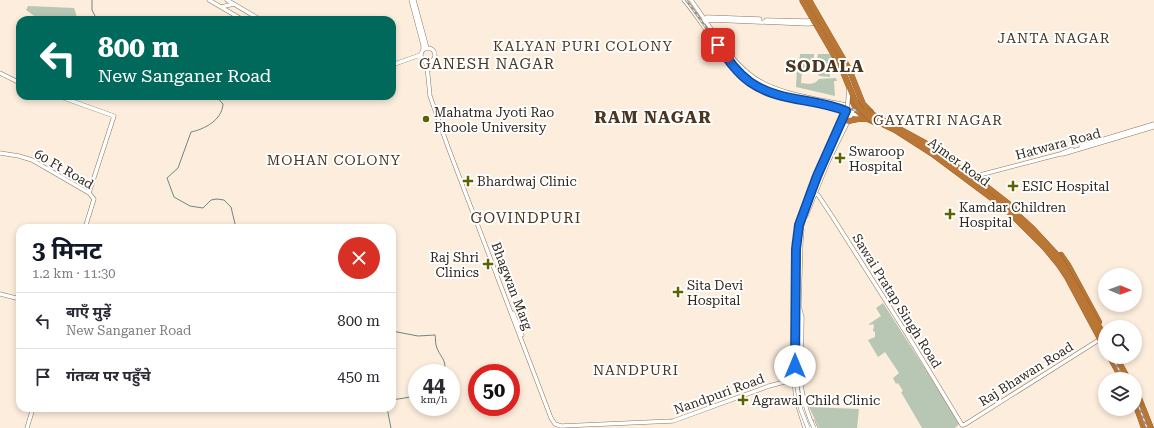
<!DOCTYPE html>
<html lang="hi">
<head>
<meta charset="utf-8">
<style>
	body { margin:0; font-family:"Roboto Serif","Noto Sans Devanagari",serif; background:#f2f2f3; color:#2b2b33; height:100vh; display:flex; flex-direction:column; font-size:15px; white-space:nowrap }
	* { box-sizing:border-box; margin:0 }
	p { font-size:13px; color:#7c7c81 }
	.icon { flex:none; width:22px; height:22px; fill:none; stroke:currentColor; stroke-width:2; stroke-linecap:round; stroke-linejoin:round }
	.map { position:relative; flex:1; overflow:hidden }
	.drawer { position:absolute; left:16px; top:224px; width:380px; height:188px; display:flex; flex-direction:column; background:#fff; border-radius:12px; box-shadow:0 2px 6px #0003 }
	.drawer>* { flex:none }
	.guide { position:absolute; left:16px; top:16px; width:380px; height:84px; border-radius:12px; box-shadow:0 2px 6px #0003; background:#00695c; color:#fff; overflow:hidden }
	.needle { width:26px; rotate:91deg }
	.fabs { position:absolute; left:1098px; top:268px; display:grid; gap:8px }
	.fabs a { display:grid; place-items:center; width:44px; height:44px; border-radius:50%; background:#fff; box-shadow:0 2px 6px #0003; font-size:20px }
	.speed { position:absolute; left:408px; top:364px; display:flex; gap:8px; font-size:20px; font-weight:700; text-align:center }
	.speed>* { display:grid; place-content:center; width:52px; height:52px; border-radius:50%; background:#fff; box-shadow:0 2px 6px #0003; line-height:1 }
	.speed small { font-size:10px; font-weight:400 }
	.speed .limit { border:6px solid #d22; background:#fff; color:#111 }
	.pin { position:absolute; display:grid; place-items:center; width:34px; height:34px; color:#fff; margin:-17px; border-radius:8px; box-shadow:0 2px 6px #0006 }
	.me { position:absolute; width:44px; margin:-22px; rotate:0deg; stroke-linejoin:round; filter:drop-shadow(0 0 3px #0008) }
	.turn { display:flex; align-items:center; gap:14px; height:84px; padding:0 16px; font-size:18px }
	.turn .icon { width:52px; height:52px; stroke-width:2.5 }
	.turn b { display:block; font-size:28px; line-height:34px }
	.round { display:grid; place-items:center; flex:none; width:42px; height:42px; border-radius:21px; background:#f2f2f3 }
	.summary { display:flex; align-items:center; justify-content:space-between; height:68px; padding:0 16px }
	h1 { font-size:24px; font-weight:700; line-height:30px; color:#111827 }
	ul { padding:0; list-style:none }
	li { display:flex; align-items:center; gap:12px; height:56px; padding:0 16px; border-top:1px solid #e1e1e2 }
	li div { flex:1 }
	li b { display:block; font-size:15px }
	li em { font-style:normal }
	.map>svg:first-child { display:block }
</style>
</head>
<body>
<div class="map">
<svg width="1154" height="428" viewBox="0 0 1154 428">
	<rect width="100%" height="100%" fill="#fceddc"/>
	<path fill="#b8c6b4" d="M 28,6 L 74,8 L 76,14 L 77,20 L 40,20 L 26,10 Z
		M 800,54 L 814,54 L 814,60 L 817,60 L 818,54 L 831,54 L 837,64 L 830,64 L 830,77 L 820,76 L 818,75 L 818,71 L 802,71 L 801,83 C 810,84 814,85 819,79 L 836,78 L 837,81 L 834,81 L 835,96 L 796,87 L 797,68 L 799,68 Z
		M 883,303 L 958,420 L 959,424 L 955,428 L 922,428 L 901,392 L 903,391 L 898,383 L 896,384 L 893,378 L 899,373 L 885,352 L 878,357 L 868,340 L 875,337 L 875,332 L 873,331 L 874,326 L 873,324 L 869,325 L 869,324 L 881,316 L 876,308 Z
		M 809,407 L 859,409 L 857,428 L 819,428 Z"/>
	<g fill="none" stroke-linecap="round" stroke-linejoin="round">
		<path stroke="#6e8784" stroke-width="1" d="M 92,0 L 92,10 L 97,20
			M 216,96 L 223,104 C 222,120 205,129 191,132 L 178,168 L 167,178 L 174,197 L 190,206 L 203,208 L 211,200 L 217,199 L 224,200 L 231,207 L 236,228
			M 392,331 L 418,336 L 435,335 C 436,338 435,342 436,345 C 439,357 448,359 444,373
			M 392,400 L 417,396
			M 387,408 L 391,428"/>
		<g stroke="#8c765d" stroke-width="4.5">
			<path id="secondary" d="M 209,0 L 243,20
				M 227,0 L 261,20
				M 411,0 L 423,45 L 423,50
				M 414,0 L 427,48
				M 684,0 C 710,31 733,80 773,93 C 802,103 833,105 861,117
				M 691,0 C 708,23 726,55 748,73 C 770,93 817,99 847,105 L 851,106 L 854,109
				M 221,7 L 234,4
				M 704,20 L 707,17 L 760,19
				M 766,20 L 808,21 L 814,19
				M 705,22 L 711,20 L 808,24 L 816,23
				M421 55a7 7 0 1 1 14 0a7 7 0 1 1-14 0Z
				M 426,63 L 427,66 L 430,96 L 448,147 L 551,418 L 555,424
				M 392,65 L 420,55
				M 430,69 L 431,62
				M 0,73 L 20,83
				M 58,96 L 114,116 L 89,193
				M 1081,146 L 1154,124
				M 0,153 L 19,156 L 32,160 L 89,193 L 94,199 L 85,228
				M 1060,154 L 1072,149
				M 972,177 L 1060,154 L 1063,154 L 1154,127
				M 814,193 L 818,195 L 832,216 L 910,339 L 962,425
				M 806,216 L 828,162 L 855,107
				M 0,294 L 20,299
				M 513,313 L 522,335
				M 794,318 L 796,249 L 799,225 L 817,176 L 844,116
				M 799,357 L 799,311
				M 794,379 L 796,400 L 805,428
				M 798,379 L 802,406 L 811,428
				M 801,379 L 802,317 L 799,306 L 801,241 L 802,230
				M 813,422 L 816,428
				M 555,424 L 561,426 L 673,421 L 769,386 L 796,379
				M 964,425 L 1102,338
				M 27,428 L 33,408"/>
		</g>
		<g stroke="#8a5b2c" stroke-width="6">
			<path id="highway" d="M 809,0 L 849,69 L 863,104 L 871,112
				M 850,96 C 855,111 860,116 874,122
				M 848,121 L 858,119 L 865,119
				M 973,176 L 1014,208
				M 1061,255 L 1068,265 L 1099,322
				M 1110,357 L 1122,379
				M 1116,357 L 1128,379
				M 1135,388 L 1151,428
				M 1135,403 L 1144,428"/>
		</g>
		<use href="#secondary" stroke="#fff" stroke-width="3.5"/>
		<use href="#highway" stroke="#b97634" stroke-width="5.5"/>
		<g stroke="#9e9183" stroke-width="2.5">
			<path id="rail" d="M 686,0 C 711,32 733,76 772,91 C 802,99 835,103 864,113 C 897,126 926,147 954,168 C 990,195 1028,222 1055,258 C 1075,285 1089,316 1105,345
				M 1112,357 L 1124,379
				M 1135,396 L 1147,428"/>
		</g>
		<use href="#rail" stroke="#fff" stroke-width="1" stroke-dasharray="3" stroke-linecap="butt"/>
		<g stroke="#8c765d" stroke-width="4.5" stroke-linecap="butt">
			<path id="secondary-bridge" d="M 799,357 C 799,382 803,405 814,428
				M 808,428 L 801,410 L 796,381 L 796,319 L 799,237 L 806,210 L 847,112 L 849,88"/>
		</g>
		<g stroke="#8a5b2c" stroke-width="6" stroke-linecap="butt">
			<path id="highway-bridge" d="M 802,0 L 841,67 L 855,101 L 861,110 L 870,118 L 895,130 L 934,155 L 993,199 L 1010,213 L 1045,248 L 1059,265 L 1067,277 L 1105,348
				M 866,111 L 925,143 L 976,181
				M 1008,206 L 1033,229 L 1059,257 L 1105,337"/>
		</g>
		<use href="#secondary-bridge" stroke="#fff" stroke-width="3.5"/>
		<use href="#highway-bridge" stroke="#b97634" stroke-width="5.5"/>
	</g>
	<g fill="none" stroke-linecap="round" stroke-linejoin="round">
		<g stroke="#114b97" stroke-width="10">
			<path id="route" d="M 718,45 C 727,58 736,72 750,82 C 778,102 815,98 846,111 L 817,176 L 799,225 L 796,249 L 795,366"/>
		</g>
		<use href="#route" stroke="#1a73e8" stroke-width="7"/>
	</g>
	<g fill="#5e6300" stroke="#fff" stroke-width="1.5">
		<circle cx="426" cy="119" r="4"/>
		<path d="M838 152h4v4h4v4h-4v4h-4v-4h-4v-4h4z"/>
		<path d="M466 175h4v4h4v4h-4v4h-4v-4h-4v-4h4z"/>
		<path d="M1011 180h4v4h4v4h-4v4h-4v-4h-4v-4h4z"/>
		<path d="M948 208h4v4h4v4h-4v4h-4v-4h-4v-4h4z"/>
		<path d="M486 258h4v4h4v4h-4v4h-4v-4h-4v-4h4z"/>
		<path d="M676 286h4v4h4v4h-4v4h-4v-4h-4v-4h4z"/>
		<path d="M741 394h4v4h4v4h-4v4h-4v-4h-4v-4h4z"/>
	</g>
	<g text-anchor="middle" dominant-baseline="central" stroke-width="4" stroke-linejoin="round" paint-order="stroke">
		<g font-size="13" fill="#32281e" stroke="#fff" text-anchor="start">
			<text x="434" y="112">Mahatma Jyoti Rao<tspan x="434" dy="15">Phoole University</tspan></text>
			<text x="849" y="151">Swaroop<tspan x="849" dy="15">Hospital</tspan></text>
			<text x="477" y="181">Bhardwaj Clinic</text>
			<text x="1022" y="186">ESIC Hospital</text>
			<text x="959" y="207">Kamdar Children<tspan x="959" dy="15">Hospital</tspan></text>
			<text x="479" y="257" text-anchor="end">Raj Shri<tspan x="479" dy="15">Clinics</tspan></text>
			<text x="687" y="285">Sita Devi<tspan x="687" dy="15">Hospital</tspan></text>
			<text x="752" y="400">Agrawal Child Clinic</text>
		</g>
		<g font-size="13" fill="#32281e" stroke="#fff">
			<text transform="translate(1058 144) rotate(-15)">Hatwara Road</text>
			<text transform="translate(959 162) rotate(36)">Ajmer Road</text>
			<text transform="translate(64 169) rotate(30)">60 Ft Road</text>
			<text transform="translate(512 286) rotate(69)">Bhagwan Marg</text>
			<text transform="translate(897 301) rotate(58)">Sawai Pratap Singh Road</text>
			<text transform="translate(1026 374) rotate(-32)">Raj Bhawan Road</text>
			<text transform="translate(719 394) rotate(-20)">Nandpuri Road</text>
		</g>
		<g font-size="14" letter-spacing="1" fill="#4b3720" stroke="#fff">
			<text x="1054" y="38">JANTA NAGAR</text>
			<text x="583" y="46">KALYAN PURI COLONY</text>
			<text x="938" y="120">GAYATRI NAGAR</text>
			<text x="334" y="160">MOHAN COLONY</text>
			<text x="636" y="370">NANDPURI</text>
		</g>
		<g font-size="15" letter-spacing="1" fill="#4b3720" stroke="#fff">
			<text x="487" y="64">GANESH NAGAR</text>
			<text x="526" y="218">GOVINDPURI</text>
		</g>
		<g font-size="17" font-weight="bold" letter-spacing="1" fill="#4b3720" stroke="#fff">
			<text x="825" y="66">SODALA</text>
			<text x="653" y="117">RAM NAGAR</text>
		</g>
	</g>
</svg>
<div class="fabs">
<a><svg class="needle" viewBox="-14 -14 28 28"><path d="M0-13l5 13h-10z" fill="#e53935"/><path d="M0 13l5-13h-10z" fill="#7c7c81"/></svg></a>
<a><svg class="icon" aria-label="search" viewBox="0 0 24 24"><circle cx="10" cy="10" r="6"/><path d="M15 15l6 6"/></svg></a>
<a><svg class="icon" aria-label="layers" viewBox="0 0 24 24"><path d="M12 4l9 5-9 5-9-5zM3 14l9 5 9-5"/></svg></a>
</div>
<div class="speed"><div>44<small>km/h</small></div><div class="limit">50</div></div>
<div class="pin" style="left:718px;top:45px;background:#d93025"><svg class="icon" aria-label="arrive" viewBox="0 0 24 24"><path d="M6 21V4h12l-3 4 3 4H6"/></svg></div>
<svg class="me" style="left:795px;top:366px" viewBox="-20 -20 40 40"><circle r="19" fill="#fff"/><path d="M0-13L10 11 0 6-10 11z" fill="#1a73e8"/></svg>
<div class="guide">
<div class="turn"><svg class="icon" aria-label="left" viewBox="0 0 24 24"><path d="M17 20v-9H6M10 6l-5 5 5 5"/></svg><div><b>800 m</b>New Sanganer Road</div></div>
</div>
<section class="drawer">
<div class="summary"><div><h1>3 मिनट</h1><p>1.2 km · 11:30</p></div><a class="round" style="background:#d93025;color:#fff"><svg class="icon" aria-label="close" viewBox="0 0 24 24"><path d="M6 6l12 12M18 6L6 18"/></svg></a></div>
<ul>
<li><svg class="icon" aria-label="left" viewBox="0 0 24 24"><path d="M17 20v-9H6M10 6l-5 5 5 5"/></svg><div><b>बाएँ मुड़ें</b><p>New Sanganer Road</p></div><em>800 m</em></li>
<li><svg class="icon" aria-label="arrive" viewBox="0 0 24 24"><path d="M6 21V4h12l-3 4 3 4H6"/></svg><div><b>गंतव्य पर पहुँचे</b></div><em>450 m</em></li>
</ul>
</section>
</div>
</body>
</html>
